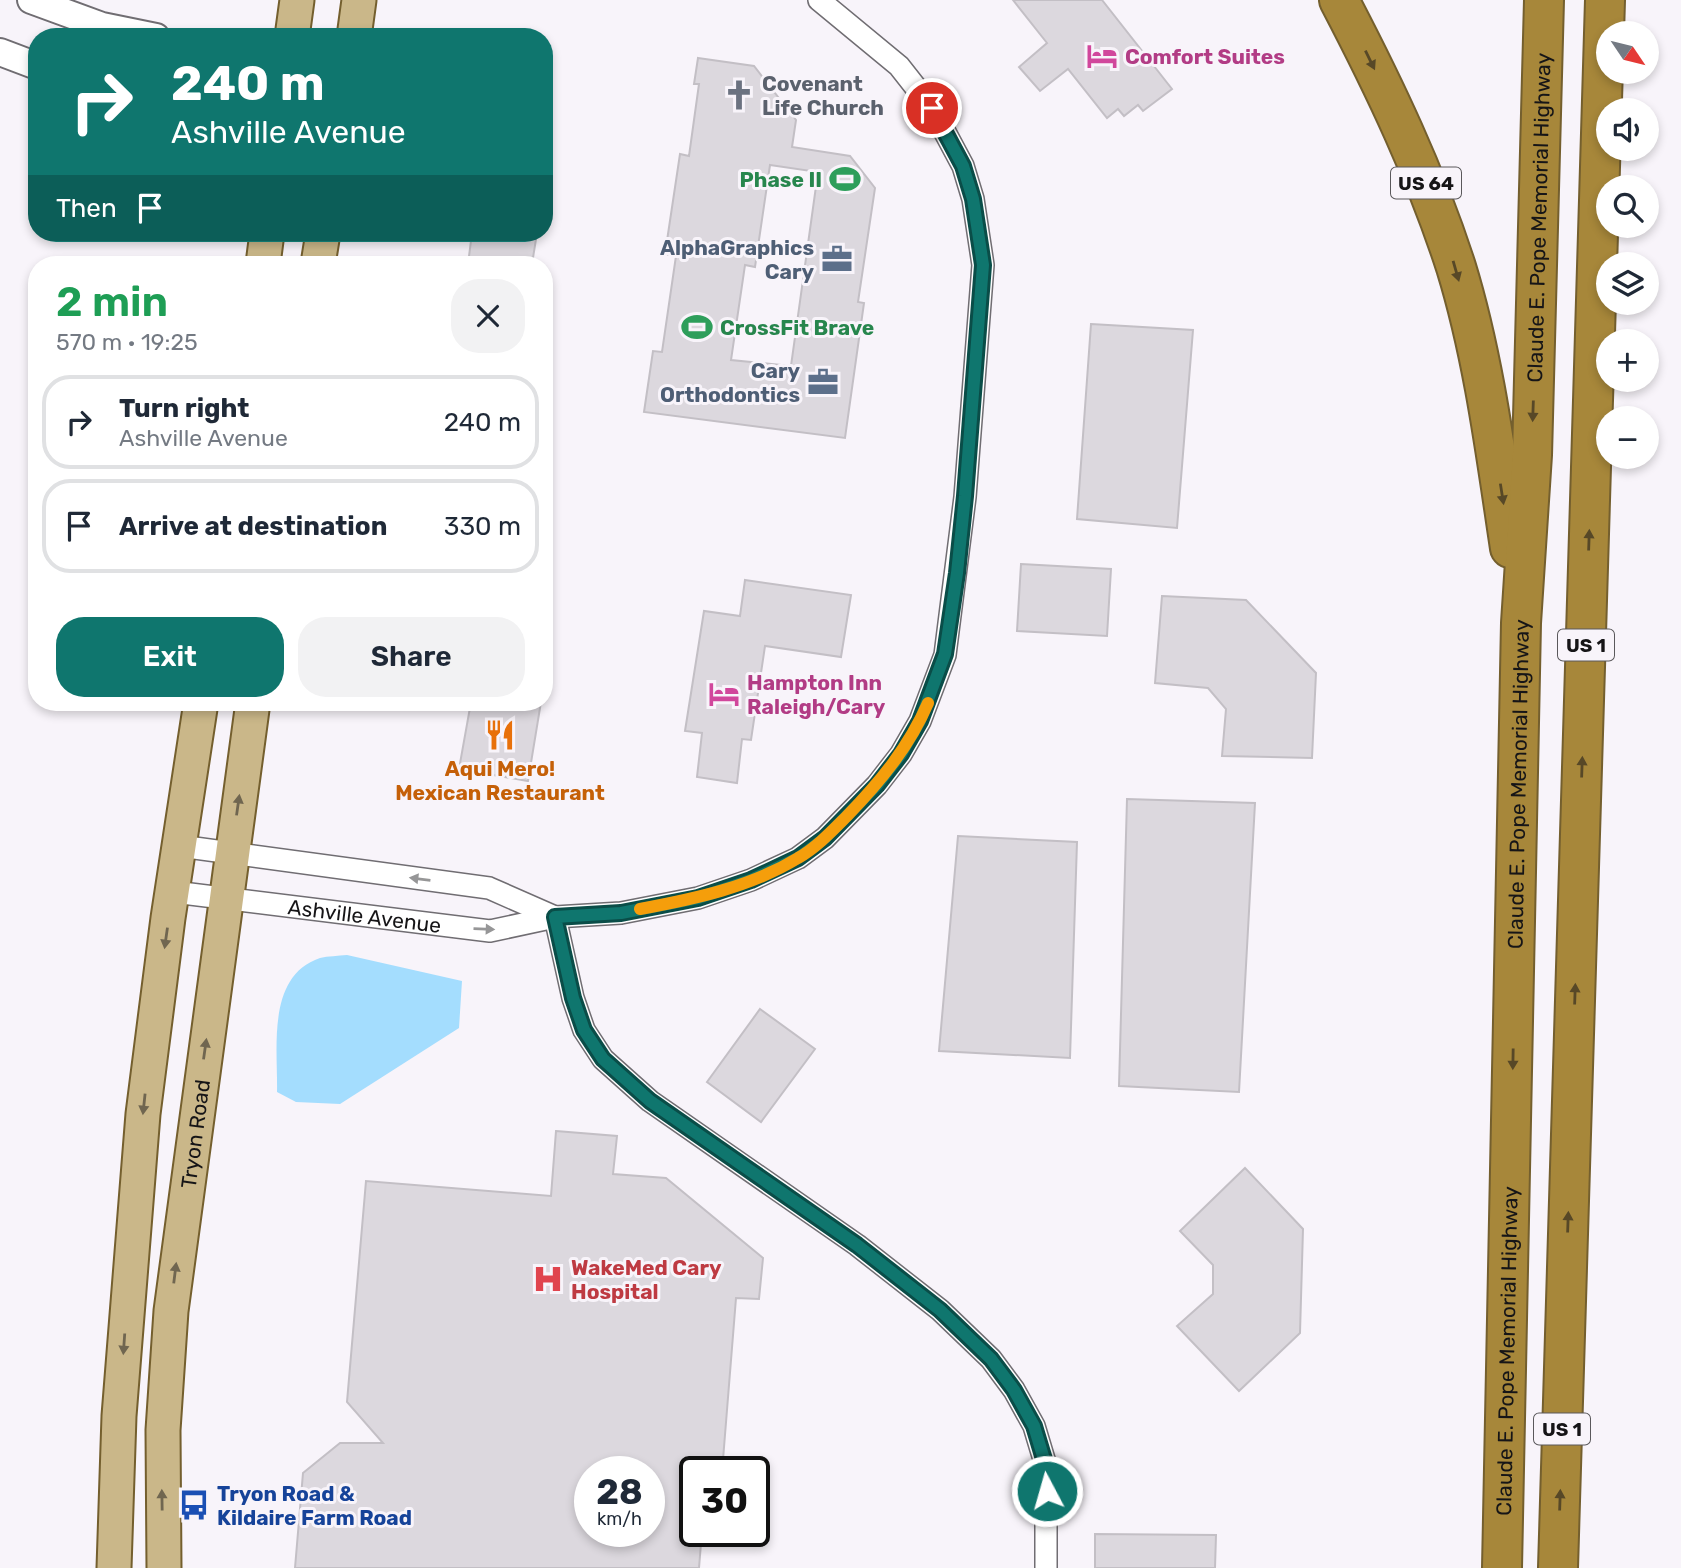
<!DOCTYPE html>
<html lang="en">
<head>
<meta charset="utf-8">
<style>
	body { margin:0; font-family:Rubik,sans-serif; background:#f2f2f3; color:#1f2937; height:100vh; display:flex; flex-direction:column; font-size:26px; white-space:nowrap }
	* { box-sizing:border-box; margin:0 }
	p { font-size:23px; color:#747a83 }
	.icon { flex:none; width:38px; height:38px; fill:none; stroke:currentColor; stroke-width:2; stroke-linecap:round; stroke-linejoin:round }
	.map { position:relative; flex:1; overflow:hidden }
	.sheet { position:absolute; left:28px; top:256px; width:525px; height:455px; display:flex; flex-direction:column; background:#fff; border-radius:28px; box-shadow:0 4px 10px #0003 }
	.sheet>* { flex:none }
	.top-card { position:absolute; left:28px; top:28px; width:525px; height:214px; border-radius:28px; box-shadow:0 4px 10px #0003; background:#0f766e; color:#fff; overflow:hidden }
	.needle { width:46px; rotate:125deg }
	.buttons { position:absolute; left:1596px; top:21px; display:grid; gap:14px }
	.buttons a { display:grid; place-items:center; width:63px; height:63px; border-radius:50%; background:#fff; box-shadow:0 4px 10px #0003; font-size:35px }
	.speed { position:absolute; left:574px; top:1456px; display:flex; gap:14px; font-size:35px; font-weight:700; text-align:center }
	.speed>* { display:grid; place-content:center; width:91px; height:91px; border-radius:50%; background:#fff; box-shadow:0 4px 10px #0003; line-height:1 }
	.speed small { font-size:18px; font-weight:400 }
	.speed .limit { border:4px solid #111; border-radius:10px; background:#fff; color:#111 }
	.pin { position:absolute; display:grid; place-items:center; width:60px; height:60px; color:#fff; margin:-30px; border:4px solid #fff; border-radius:50%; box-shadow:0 2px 7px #0007 }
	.me { position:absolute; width:77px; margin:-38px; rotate:354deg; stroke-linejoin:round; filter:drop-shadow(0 0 5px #0008) }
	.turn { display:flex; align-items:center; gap:24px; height:147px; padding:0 28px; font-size:32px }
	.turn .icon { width:91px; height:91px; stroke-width:2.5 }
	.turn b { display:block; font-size:49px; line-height:60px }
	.then { display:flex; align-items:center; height:66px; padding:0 28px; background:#0003; gap:14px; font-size:26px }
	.round { display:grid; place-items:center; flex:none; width:74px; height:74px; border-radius:28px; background:#f2f2f3 }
	.head { display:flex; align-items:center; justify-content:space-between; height:119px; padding:0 28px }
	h1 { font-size:42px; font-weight:600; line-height:52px; color:#1e9e55 }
	.primary-button { display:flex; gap:14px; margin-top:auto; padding:14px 28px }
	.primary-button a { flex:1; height:80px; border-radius:28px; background:#0f766e; color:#fff; font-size:28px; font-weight:600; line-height:80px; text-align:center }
	.primary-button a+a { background:#f2f2f3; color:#1f2937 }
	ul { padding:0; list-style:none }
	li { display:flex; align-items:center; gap:21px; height:94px; margin:0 14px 10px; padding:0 14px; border:4px solid #e0e1e3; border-radius:28px }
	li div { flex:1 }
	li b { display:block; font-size:26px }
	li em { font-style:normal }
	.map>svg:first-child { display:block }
</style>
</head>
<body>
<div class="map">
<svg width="1681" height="1568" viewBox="0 0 1681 1568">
	<rect width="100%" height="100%" fill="#f8f4fa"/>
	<path fill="#a4ddfe" d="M 347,955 L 462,981 L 459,1028 L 340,1104 L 296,1102 L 277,1092 C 278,1049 266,976 320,958 C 328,956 338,956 347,955 Z"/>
	<path fill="#dcd8de" stroke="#c3bfc5" stroke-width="2" fill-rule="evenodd" d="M 1013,0 L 1102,0 L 1172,89 L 1143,111 L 1138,105 L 1124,116 L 1118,109 L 1107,118 L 1068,69 L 1040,91 L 1019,67 L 1047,43 Z
		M 698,58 L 754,66 L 796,120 L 792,147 L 850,156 L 875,188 L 858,302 L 864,303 L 845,438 L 644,412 L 653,351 L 662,352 L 676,256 L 665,254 L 680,154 L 689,156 L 699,84 L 694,84 ZM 770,165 L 818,172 L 791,366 L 731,360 L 745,265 L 755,267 Z
		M 472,233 L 537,233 L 532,264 L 468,264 Z
		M 1091,324 L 1193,330 L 1177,528 L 1077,519 Z
		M 1021,564 L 1111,569 L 1107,636 L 1017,631 Z
		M 745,580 L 851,595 L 841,657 L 765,646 L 751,740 L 742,739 L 737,783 L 697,777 L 702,733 L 685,731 L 704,611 L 740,616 Z
		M 1162,596 L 1246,600 L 1316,673 L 1312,758 L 1222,756 L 1226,709 L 1208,688 L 1155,683 Z
		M 471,702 L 541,702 L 528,781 L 459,769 Z
		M 1127,799 L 1255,803 L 1239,1092 L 1119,1086 Z
		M 958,836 L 1077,842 L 1070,1058 L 939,1051 Z
		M 760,1009 L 815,1049 L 761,1122 L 707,1082 Z
		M 556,1131 L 617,1136 L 613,1174 L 666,1178 L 763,1258 L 759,1299 L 736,1298 L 722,1472 L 695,1472 L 695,1531 L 702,1531 L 699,1568 L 295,1568 L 303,1473 L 340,1443 L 383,1443 L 347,1402 L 366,1181 L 551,1196 ZM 590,1472 L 649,1472 L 649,1531 L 590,1531 Z
		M 1245,1168 L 1303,1229 L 1300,1333 L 1239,1391 L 1177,1326 L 1213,1294 L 1213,1265 L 1180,1231 Z
		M 1095,1534 L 1216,1535 L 1215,1568 L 1095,1568 Z"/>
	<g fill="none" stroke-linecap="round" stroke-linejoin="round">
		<g stroke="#706d72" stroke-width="24">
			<g id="minor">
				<path d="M 180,846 L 489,888 L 555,917"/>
				<path id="s1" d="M 174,892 L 490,931 L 555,917 L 621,913 L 698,898 L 751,880 L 798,858 L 825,838 L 877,785 L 901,754 L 920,721 L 945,655 L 965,497 L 983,265 L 973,199 L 963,166 L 932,108 L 899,66 L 819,0"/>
				<path d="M 555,917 L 573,998 L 584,1030 L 603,1059 L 650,1101 L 857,1245 L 940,1310 L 991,1359 L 1014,1390 L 1034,1426 L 1046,1466 L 1046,1568"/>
			</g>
		</g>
		<g stroke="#706d72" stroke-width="30">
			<path id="tertiary" d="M 31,0 L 102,26 L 156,37
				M 0,52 L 37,66"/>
		</g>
		<g stroke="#745f2e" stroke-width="37">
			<g id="primary">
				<path d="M 292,37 L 297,0"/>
				<path d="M 354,37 L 359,0"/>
				<path d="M 263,264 L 267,233"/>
				<path d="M 318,264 L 323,233"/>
				<path d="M 114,1568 L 119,1416 L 143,1114 L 168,918 L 201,702"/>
				<path id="s2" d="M 164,1568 L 163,1430 L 171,1311 L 253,702"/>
			</g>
		</g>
		<g stroke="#745f2e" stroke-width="42">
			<g id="motorway">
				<path d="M 1339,0 C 1384,86 1426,174 1456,267 C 1484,358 1496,455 1510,548"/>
				<path id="s3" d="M 1502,1568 L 1521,623 L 1532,455 L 1544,0"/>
				<path d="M 1558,1568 L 1605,0"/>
			</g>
		</g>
		<use href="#minor" stroke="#fff" stroke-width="21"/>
		<use href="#tertiary" stroke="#fff" stroke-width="26"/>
		<use href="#primary" stroke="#cab789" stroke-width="33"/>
		<use href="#motorway" stroke="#a7873a" stroke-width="38"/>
	</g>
	<defs><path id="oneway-solid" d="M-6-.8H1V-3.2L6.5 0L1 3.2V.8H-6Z" transform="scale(1.75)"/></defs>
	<g fill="#574827">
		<use href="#oneway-solid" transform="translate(1370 60) rotate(64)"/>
		<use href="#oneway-solid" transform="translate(1456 271) rotate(74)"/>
		<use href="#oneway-solid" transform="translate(1533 411) rotate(92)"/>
		<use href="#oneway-solid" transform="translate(1502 494) rotate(81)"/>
		<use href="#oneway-solid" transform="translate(1589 540) rotate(-88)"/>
		<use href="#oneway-solid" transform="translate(1582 767) rotate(-88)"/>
		<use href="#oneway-solid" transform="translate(1575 994) rotate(-88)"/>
		<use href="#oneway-solid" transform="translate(1513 1059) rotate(91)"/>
		<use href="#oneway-solid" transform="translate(1568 1222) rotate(-88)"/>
		<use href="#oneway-solid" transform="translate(1560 1500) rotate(-88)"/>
	</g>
	<g fill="#706650">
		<use href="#oneway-solid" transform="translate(238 805) rotate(-82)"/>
		<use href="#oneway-solid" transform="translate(166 938) rotate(98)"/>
		<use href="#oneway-solid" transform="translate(205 1049) rotate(-82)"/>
		<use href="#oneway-solid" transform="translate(144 1104) rotate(96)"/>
		<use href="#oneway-solid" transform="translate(175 1273) rotate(-83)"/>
		<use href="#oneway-solid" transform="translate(124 1344) rotate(94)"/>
		<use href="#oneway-solid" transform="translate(162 1500) rotate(-91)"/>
	</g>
	<g fill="#969697">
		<use href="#oneway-solid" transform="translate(420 879) rotate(-173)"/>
		<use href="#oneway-solid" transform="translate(484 929) rotate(2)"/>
	</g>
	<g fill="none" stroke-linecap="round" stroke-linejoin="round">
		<g stroke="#0a4d48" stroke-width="18">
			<path id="route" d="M 932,108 L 963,166 L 973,199 L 983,265 L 965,496 L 957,573 L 945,654 L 920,721 L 901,754 L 877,785 L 825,838 L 798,858 L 751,880 L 698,898 L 621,913 L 555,917 L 573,998 L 584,1030 L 603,1059 L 650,1101 L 857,1245 L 940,1310 L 991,1359 L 1014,1390 L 1034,1426 L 1046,1466 L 1047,1491"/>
		</g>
		<use href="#route" stroke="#0f766e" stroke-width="12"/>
		<path stroke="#f59e0b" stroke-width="12" d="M 640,909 C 694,899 751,887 798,858 C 817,847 832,831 847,816 C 880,782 909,747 928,703"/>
	</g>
	<defs>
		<g id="hotel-bare" transform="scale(2.415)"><path d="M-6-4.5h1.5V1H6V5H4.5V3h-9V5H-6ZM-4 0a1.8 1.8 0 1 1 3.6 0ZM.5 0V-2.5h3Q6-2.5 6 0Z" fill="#d1479c" stroke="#f8f4fa" stroke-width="2.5" paint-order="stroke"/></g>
		<g id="church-bare" transform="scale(2.415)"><path d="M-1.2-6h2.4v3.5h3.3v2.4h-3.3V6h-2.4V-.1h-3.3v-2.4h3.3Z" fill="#6b7280" stroke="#f8f4fa" stroke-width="2.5" paint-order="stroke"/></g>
		<g id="stadium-bare" transform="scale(2.415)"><path d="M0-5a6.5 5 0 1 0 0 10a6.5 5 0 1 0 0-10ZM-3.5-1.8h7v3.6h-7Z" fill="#2e9e5b" stroke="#f8f4fa" stroke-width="2.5" paint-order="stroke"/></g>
		<g id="office-bare" transform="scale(2.415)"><path d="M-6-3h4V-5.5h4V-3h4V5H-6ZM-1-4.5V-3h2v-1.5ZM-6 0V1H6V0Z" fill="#5c6f8a" stroke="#f8f4fa" stroke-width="2.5" paint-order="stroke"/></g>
		<g id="restaurant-bare" transform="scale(2.415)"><path d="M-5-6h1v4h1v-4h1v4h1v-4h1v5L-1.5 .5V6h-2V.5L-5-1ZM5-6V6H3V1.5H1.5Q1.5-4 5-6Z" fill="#e8710a" stroke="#f8f4fa" stroke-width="2.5" paint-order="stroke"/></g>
		<g id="hospital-bare" transform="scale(2.415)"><path d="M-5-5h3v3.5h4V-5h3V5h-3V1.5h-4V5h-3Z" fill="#e0444e" stroke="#f8f4fa" stroke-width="2.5" paint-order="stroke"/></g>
		<g id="bus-bare" transform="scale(2.415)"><path d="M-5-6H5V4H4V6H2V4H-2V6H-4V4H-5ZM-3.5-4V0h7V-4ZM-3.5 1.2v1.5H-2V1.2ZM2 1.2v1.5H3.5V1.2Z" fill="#1a4fb4" stroke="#f8f4fa" stroke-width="2.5" paint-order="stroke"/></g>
	</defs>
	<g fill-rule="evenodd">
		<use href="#hotel-bare" x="1102" y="56"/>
		<use href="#church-bare" x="739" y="95"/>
		<use href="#stadium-bare" x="845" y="179"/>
		<use href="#office-bare" x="837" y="259"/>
		<use href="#stadium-bare" x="697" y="327"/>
		<use href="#office-bare" x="823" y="382"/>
		<use href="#hotel-bare" x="724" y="694"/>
		<use href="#restaurant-bare" x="500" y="735"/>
		<use href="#hospital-bare" x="548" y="1279"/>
		<use href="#bus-bare" x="194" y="1505"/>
	</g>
	<g text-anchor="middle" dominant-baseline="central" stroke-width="6" stroke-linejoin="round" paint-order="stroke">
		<g fill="#f8f4fa" stroke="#5a585b" stroke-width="2">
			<rect x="1391" y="167.5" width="70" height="31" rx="5"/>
			<rect x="1558" y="629.5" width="56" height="31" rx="5"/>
			<rect x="1534" y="1413.5" width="56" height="31" rx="5"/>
		</g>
		<g font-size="19" font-weight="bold" fill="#161517">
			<text x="1426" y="183">US 64</text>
			<text x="1586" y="645">US 1</text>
			<text x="1562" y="1429">US 1</text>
		</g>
		<g font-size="21" font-weight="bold" fill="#b23c85" stroke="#f8f4fa" text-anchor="start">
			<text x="1125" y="56">Comfort Suites</text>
			<text x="747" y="682">Hampton Inn<tspan x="747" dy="24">Raleigh/Cary</tspan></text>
		</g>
		<g font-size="21" font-weight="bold" fill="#5b616d" stroke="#f8f4fa" text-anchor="start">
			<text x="762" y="83">Covenant<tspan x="762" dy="24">Life Church</tspan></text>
		</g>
		<g font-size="21" font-weight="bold" fill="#27864d" stroke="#f8f4fa" text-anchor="end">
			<text x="822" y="179">Phase II</text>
			<text x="720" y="327" text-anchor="start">CrossFit Brave</text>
		</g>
		<g font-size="21" fill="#161517" stroke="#f8f4fa">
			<text stroke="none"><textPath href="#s3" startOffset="1351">Claude E. Pope Memorial Highway</textPath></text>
			<text stroke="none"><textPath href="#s3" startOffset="784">Claude E. Pope Memorial Highway</textPath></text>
			<text stroke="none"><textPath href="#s1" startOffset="192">Ashville Avenue</textPath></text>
			<text stroke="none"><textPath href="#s2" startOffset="436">Tryon Road</textPath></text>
			<text stroke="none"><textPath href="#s3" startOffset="217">Claude E. Pope Memorial Highway</textPath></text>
		</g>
		<g font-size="21" font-weight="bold" fill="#4e5e75" stroke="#f8f4fa" text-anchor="end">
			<text x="814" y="247">AlphaGraphics<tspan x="814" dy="24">Cary</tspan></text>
			<text x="800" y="370">Cary<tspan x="800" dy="24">Orthodontics</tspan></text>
		</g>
		<g font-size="21" font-weight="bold" fill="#c56008" stroke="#f8f4fa">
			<text x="500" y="768">Aqui Mero!<tspan x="500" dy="24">Mexican Restaurant</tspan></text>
		</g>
		<g font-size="21" font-weight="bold" fill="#be3a42" stroke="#f8f4fa" text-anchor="start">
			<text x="571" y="1267">WakeMed Cary<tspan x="571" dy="24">Hospital</tspan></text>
		</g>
		<g font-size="21" font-weight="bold" fill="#164399" stroke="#f8f4fa" text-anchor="start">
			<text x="217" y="1493">Tryon Road &amp;<tspan x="217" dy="24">Kildaire Farm Road</tspan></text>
		</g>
	</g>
</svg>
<div class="buttons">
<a><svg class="needle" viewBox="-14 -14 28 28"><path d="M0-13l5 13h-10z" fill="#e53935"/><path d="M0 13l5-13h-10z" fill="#747a83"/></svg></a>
<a><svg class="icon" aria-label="sound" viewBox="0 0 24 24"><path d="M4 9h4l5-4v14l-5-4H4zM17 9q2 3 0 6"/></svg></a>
<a><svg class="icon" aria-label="search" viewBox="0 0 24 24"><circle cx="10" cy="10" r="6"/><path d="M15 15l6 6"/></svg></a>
<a><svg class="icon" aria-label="layers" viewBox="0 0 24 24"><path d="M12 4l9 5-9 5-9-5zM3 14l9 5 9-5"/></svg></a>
<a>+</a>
<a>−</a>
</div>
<div class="speed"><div>28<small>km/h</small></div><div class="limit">30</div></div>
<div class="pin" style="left:932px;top:108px;background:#d93025"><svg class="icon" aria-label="arrive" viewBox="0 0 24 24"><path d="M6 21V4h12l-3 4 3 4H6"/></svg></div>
<svg class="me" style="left:1047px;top:1491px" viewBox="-20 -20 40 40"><circle r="17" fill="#0f766e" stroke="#fff" stroke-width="3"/><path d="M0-11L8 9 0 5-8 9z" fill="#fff"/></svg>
<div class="top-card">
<div class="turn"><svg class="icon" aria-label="right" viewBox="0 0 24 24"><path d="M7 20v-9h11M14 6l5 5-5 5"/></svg><div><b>240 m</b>Ashville Avenue</div></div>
<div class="then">Then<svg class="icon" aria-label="arrive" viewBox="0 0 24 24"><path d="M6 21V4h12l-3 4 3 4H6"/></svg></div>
</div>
<section class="sheet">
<div class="head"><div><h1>2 min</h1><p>570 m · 19:25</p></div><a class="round"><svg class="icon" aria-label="close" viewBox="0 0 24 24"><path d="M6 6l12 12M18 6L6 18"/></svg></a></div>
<ul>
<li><svg class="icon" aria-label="right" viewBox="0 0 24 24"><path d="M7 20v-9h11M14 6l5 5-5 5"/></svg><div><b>Turn right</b><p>Ashville Avenue</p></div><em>240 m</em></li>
<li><svg class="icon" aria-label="arrive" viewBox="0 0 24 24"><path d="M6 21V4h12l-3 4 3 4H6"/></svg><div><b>Arrive at destination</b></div><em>330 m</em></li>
</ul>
<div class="primary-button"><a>Exit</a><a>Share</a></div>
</section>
</div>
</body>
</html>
